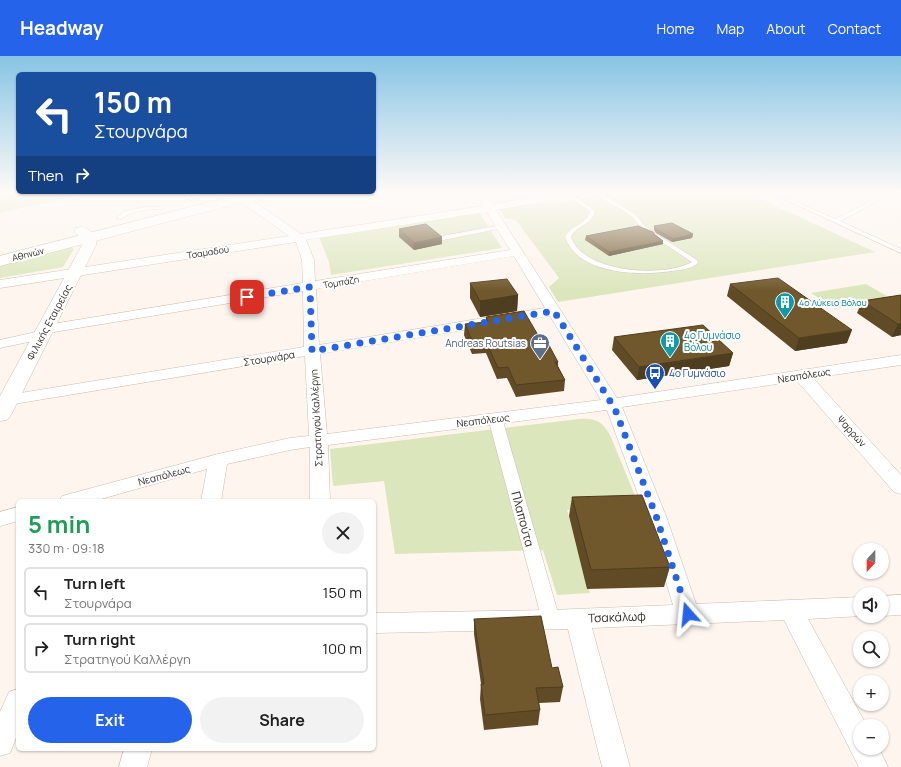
<!DOCTYPE html>
<html lang="en">
<head>
<meta charset="utf-8">
<style>
	body { margin:0; font-family:Manrope,sans-serif; background:#f2f2f2; color:#222; height:100vh; display:flex; flex-direction:column; font-size:15px; white-space:nowrap }
	* { box-sizing:border-box; margin:0 }
	p { font-size:13px; color:#767676 }
	.icon { flex:none; width:22px; height:22px; fill:none; stroke:currentColor; stroke-width:2; stroke-linecap:round; stroke-linejoin:round }
	.map { position:relative; flex:1; overflow:hidden }
	.sheet { position:absolute; left:16px; top:443px; width:360px; height:252px; display:flex; flex-direction:column; background:#fff; border-radius:6px; box-shadow:0 1px 3px #0004 }
	.sheet>* { flex:none }
	.top-card { position:absolute; left:16px; top:16px; width:360px; height:122px; border-radius:6px; box-shadow:0 1px 3px #0004; background:#1a4fa0; color:#fff; overflow:hidden }
	.needle { width:26px; rotate:201deg }
	.buttons { position:absolute; left:853px; top:487px; display:grid; gap:8px }
	.buttons a { display:grid; place-items:center; width:36px; height:36px; border-radius:50%; background:#fff; box-shadow:0 1px 3px #0004; font-size:20px }
	.pin { position:absolute; display:grid; place-items:center; width:34px; height:34px; color:#fff; margin:-17px; border-radius:8px; box-shadow:0 2px 6px #0006 }
	.me { position:absolute; width:44px; margin:-22px; rotate:342deg; stroke-linejoin:round; filter:drop-shadow(0 0 3px #0008) }
	.turn { display:flex; align-items:center; gap:14px; height:84px; padding:0 12px; font-size:18px }
	.turn .icon { width:52px; height:52px; stroke-width:2.5 }
	.turn b { display:block; font-size:28px; line-height:34px }
	.then { display:flex; align-items:center; height:38px; padding:0 12px; background:#0003; gap:8px; font-size:15px }
	.round { display:grid; place-items:center; flex:none; width:42px; height:42px; border-radius:21px; background:#f2f2f2 }
	.head { display:flex; align-items:center; justify-content:space-between; height:68px; padding:0 12px }
	h1 { font-size:24px; font-weight:700; line-height:30px; color:#1e9e55 }
	.button { display:flex; gap:8px; margin-top:auto; padding:8px 12px }
	.button a { flex:1; height:46px; border-radius:24px; background:#2563eb; color:#fff; font-size:16px; font-weight:700; line-height:46px; text-align:center }
	.button a+a { background:#f2f2f2; color:#222 }
	ul { padding:0; list-style:none }
	li { display:flex; align-items:center; gap:12px; height:50px; margin:0 8px 6px; padding:0 4px; border:2px solid #e0e0e0; border-radius:6px }
	li div { flex:1 }
	li b { display:block; font-size:15px }
	li em { font-style:normal }
	header { display:flex; align-items:center; gap:24px; box-sizing:border-box; height:56px; padding:0 20px; background:#2563eb; color:#fff }
	header strong { font-size:19px }
	nav { display:flex; gap:22px; margin-inline-start:auto; font-size:14px }
	.map>svg:first-child { display:block }
</style>
</head>
<body>
<header>
<strong>Headway</strong>
<nav><a>Home</a><a>Map</a><a>About</a><a>Contact</a></nav>
</header>
<div class="map">
<svg width="901" height="711" viewBox="0 0 901 711">
	<rect width="100%" height="100%" fill="#fdf5ee"/>
	<path fill="#dce6bc" d="M 23,136 L 91,136 L 0,157 L 0,137 Z
		M 625,136 L 746,136 L 875,196 L 558,246 L 549,231 L 559,222 L 516,164 L 505,162 L 498,151 L 530,146 L 549,148 Z
		M 479,156 L 502,192 L 331,219 L 329,206 L 319,181 Z
		M 70,191 L 74,193 L 63,211 L 0,222 L 0,209 Z
		M 866,228 L 892,243 L 835,253 L 811,237 Z
		M 579,363 C 595,362 602,365 610,379 L 640,452 L 567,454 L 590,537 L 557,539 L 543,494 L 395,498 L 384,425 L 333,430 L 330,393 Z"/>
	<g fill="none" stroke-linecap="round" stroke-linejoin="round">
		<g stroke="#cdbcab" stroke-width="1">
			<path id="service" d="M 177,136 L 182,136 L 186,138 L 195,136 L 203,136 L 190,140 L 198,145 L 198,146 L 196,147 Z
				M 594,136 L 599,136 L 636,159 L 645,170 L 654,176 L 654,178 C 644,179 639,168 633,162 C 622,151 604,147 594,136 Z
				M 769,136 L 774,136 L 835,163 L 890,136 L 895,136 L 840,165 L 901,193 L 901,197 Z
				M 566,137 L 570,137 L 595,155 C 593,169 576,169 571,181 C 583,217 663,222 692,206 L 654,181 L 654,179 L 656,178 L 697,204 L 698,207 C 691,213 681,214 672,215 C 640,220 578,219 565,181 C 570,169 588,168 590,155 L 566,139 Z
				M 145,151 L 162,151 L 164,152 L 162,153 C 148,153 133,154 121,163 L 116,162 L 126,155 Z
				M 501,169 L 503,170 L 503,172 L 443,184 L 440,182 L 443,180 Z"/>
		</g>
		<g stroke="#cdbcab" stroke-width="1">
			<path id="pedestrian" d="M 495,358 L 500,359 L 502,362 L 560,564 L 557,569 L 551,572 L 545,569 L 542,564 L 488,362 L 490,359 Z"/>
		</g>
		<g stroke="#cdbcab" stroke-width="1">
			<path id="minor" d="M 475,136 L 485,136 L 493,148 L 566,136 L 587,136 L 582,139 L 496,154 L 617,342 L 901,299 L 901,309 L 813,322 L 901,419 L 901,438 L 894,436 L 797,325 L 622,351 L 666,460 L 696,548 L 860,541 L 860,560 L 862,560 L 808,563 L 867,670 L 860,670 L 860,692 L 879,692 L 888,711 L 859,711 L 784,564 L 592,572 L 630,711 L 602,711 L 568,573 L 374,577 L 374,557 L 551,554 L 673,549 L 646,460 L 607,354 L 328,389 L 330,445 L 310,445 L 310,391 L 290,394 L 227,408 L 221,445 L 201,445 L 207,413 L 94,445 L 59,445 L 62,440 L 218,398 L 290,382 L 309,380 L 305,300 L 8,349 L 2,348 L 0,344 L 2,340 L 8,339 L 304,291 L 303,235 L 48,277 L 49,279 L 47,282 L 0,292 L 0,284 L 40,275 L 39,273 L 41,270 L 46,269 L 303,227 L 302,204 L 296,186 L 0,232 L 0,224 L 289,180 L 238,144 L 237,142 L 242,139 L 246,140 L 301,178 L 483,150 ZM 487,156 L 510,194 L 315,225 L 314,204 L 306,184 ZM 514,200 L 545,252 L 319,289 L 316,233 ZM 550,260 L 601,344 L 327,378 L 320,298 Z
				M 18,451 L 18,465 L 0,470 L 0,456 Z
				M 901,539 L 901,559 L 882,560 L 882,540 Z
				M 18,633 L 18,677 L 10,697 L 0,700 L 0,656 L 9,636 Z
				M 124,693 L 152,693 L 147,711 L 119,711 Z"/>
		</g>
		<g stroke="#cdbcab" stroke-width="1">
			<path id="tertiary" d="M 81,171 C 88,172 93,177 97,183 L 96,189 L 11,359 L 7,364 L 0,365 L 0,340 L 82,189 L 83,184 L 74,175 L 76,172 Z"/>
		</g>
		<g stroke="#cdbcab" stroke-width="1">
			<path id="primary" d="M 249,136 L 270,136 L 269,139 L 0,210 L 0,200 Z"/>
		</g>
		<use href="#service" fill="#fff" fill-rule="evenodd"/>
		<use href="#pedestrian" fill="#fff" fill-rule="evenodd"/>
		<use href="#minor" fill="#fff" fill-rule="evenodd"/>
		<use href="#tertiary" fill="#fff" fill-rule="evenodd"/>
		<use href="#primary" fill="#fff" fill-rule="evenodd"/>
	</g>
	<path fill="#604b26" d="M 654,170 L 693,178 L 692,182 L 672,186 L 656,177 L 654,174 Z
		M 399,173 L 442,181 L 442,188 L 414,194 L 399,181 Z
		M 654,178 L 663,185 L 663,188 L 609,200 L 585,184 L 586,180 Z
		M 470,227 L 518,239 L 517,255 L 480,261 L 470,242 Z
		M 730,228 L 847,287 L 795,295 L 727,240 Z
		M 901,239 L 901,279 L 892,281 L 857,257 L 862,245 Z
		M 486,261 L 539,281 L 558,306 L 558,310 L 565,324 L 564,335 L 516,341 L 507,322 L 497,323 L 486,297 L 472,298 L 464,279 L 465,268 L 486,266 Z
		M 614,281 L 733,297 L 729,310 L 637,324 L 612,294 Z
		M 572,441 L 670,511 L 664,531 L 587,533 L 569,460 Z
		M 474,563 L 552,612 L 563,631 L 560,646 L 539,647 L 540,654 L 538,669 L 484,674 L 480,643 L 481,628 L 474,578 Z"/>
	<path fill="#4e3d1f" d="M 693,178 L 692,182 L 672,186 L 673,183 Z
		M 442,181 L 442,188 L 414,194 L 414,187 Z
		M 663,185 L 663,188 L 609,200 L 609,196 Z
		M 518,239 L 517,255 L 480,261 L 480,245 Z
		M 898,268 L 901,268 L 901,279 L 892,281 Z
		M 852,274 L 847,287 L 795,295 L 799,282 Z
		M 733,297 L 729,310 L 637,324 L 639,311 Z"/>
	<path fill="#70572c" stroke="#4e3d1f" d="M 672,167 L 693,178 L 673,183 L 656,173 L 654,170 Z
		M 426,168 L 442,181 L 414,187 L 399,173 Z
		M 638,170 L 653,176 L 654,178 L 663,185 L 609,196 L 586,180 Z
		M 778,222 L 852,274 L 799,282 L 730,228 Z
		M 507,223 L 518,239 L 480,245 L 470,227 Z
		M 901,239 L 901,268 L 898,268 L 862,245 Z
		M 524,255 L 539,281 L 544,280 L 558,306 L 555,306 L 565,324 L 516,329 L 508,311 L 498,312 L 486,286 L 473,287 L 465,268 L 488,266 L 486,261 Z
		M 703,269 L 733,297 L 639,311 L 614,281 Z
		M 642,439 L 670,511 L 591,514 L 572,441 Z
		M 541,560 L 552,612 L 558,611 L 563,631 L 536,632 L 540,654 L 485,659 L 481,628 L 484,628 L 474,563 Z"/>
	<linearGradient id="sky" x2="0" y2="1"><stop stop-color="#87c4e5"/><stop offset="0.58" stop-color="#fefaf7"/><stop offset="1" stop-color="#fefaf7" stop-opacity="0"/></linearGradient>
	<rect width="901" height="235" fill="url(#sky)"/>
	<g fill="none" stroke-linecap="round" stroke-linejoin="round">
		<path stroke="#2563eb" stroke-width="7" stroke-dasharray="0 12.6" d="M 247,241 L 310,231 L 312,295 L 554,255 L 615,353 L 656,460 L 688,558"/>
	</g>
	<defs>
		<g id="building-pin" transform="scale(1)"><path d="M0 17L-7.5 6A9.5 9.5 0 1 1 7.5 6Z" fill="#0f9aa8" stroke="#fff"/><path d="M-4-6H4V6H1V3H-1V6H-4ZM-2.5-4.3h1.7v1.8h-1.7ZM.8-4.3h1.7v1.8H.8ZM-2.5-1h1.7V.8h-1.7ZM.8-1h1.7V.8H.8Z" fill="#fff"/></g>
		<g id="office-pin" transform="scale(1)"><path d="M0 17L-7.5 6A9.5 9.5 0 1 1 7.5 6Z" fill="#5c6f8a" stroke="#fff"/><path d="M-6-3h4V-5.5h4V-3h4V5H-6ZM-1-4.5V-3h2v-1.5ZM-6 0V1H6V0Z" fill="#fff"/></g>
		<g id="bus-pin" transform="scale(1)"><path d="M0 17L-7.5 6A9.5 9.5 0 1 1 7.5 6Z" fill="#1a4fb4" stroke="#fff"/><path d="M-5-6H5V4H4V6H2V4H-2V6H-4V4H-5ZM-3.5-4V0h7V-4ZM-3.5 1.2v1.5H-2V1.2ZM2 1.2v1.5H3.5V1.2Z" fill="#fff"/></g>
	</defs>
	<g fill-rule="evenodd">
		<use href="#building-pin" x="785" y="246"/>
		<use href="#building-pin" x="670" y="285"/>
		<use href="#office-pin" x="540" y="287"/>
		<use href="#bus-pin" x="655" y="317"/>
	</g>
	<g text-anchor="middle" dominant-baseline="central" stroke-width="4" stroke-linejoin="round" paint-order="stroke">
		<g font-size="9" fill="#332d26" stroke="#fff">
			<text transform="translate(208 196) rotate(-9)">Τσαμαδού</text>
			<text transform="translate(28 198) rotate(-14)">Αθηνών</text>
			<text transform="translate(341 226) rotate(-10)">Τομπάζη</text>
		</g>
		<g font-size="9" fill="#0d838f" stroke="#fff" text-anchor="start">
			<text x="799" y="246">4ο Λύκειο Βόλου</text>
		</g>
		<g font-size="10" fill="#332d26" stroke="#fff">
			<text transform="translate(49 266) rotate(-62)">Φιλικής Εταιρείας</text>
			<text transform="translate(269 302) rotate(-9)">Στουρνάρα</text>
			<text transform="translate(804 319) rotate(-9)">Νεαπόλεως</text>
			<text transform="translate(316 362) rotate(-93)">Στρατηγού Καλλέργη</text>
			<text transform="translate(483 364) rotate(-7)">Νεαπόλεως</text>
			<text transform="translate(852 375) rotate(48)">Ψαρρών</text>
			<text transform="translate(164 419) rotate(-15)">Νεαπόλεως</text>
		</g>
		<g font-size="10" fill="#0d838f" stroke="#fff" text-anchor="start">
			<text x="684" y="279">4ο Γυμνάσιο<tspan x="684" dy="12">Βόλου</tspan></text>
		</g>
		<g font-size="10" fill="#4e5e75" stroke="#fff" text-anchor="end">
			<text x="526" y="287">Andreas Routsias</text>
		</g>
		<g font-size="10" fill="#164399" stroke="#fff" text-anchor="start">
			<text x="669" y="317">4ο Γυμνάσιο</text>
		</g>
		<g font-size="12" fill="#332d26" stroke="#fff">
			<text transform="translate(523 463) rotate(75)">Πλαπούτα</text>
			<text transform="translate(617 561) rotate(-2)">Τσακάλωφ</text>
		</g>
	</g>
</svg>
<div class="buttons">
<a><svg class="needle" viewBox="-14 -14 28 28"><path d="M0-13l5 13h-10z" fill="#e53935"/><path d="M0 13l5-13h-10z" fill="#767676"/></svg></a>
<a><svg class="icon" aria-label="sound" viewBox="0 0 24 24"><path d="M4 9h4l5-4v14l-5-4H4zM17 9q2 3 0 6"/></svg></a>
<a><svg class="icon" aria-label="search" viewBox="0 0 24 24"><circle cx="10" cy="10" r="6"/><path d="M15 15l6 6"/></svg></a>
<a>+</a>
<a>−</a>
</div>
<div class="pin" style="left:247px;top:241px;background:#d93025"><svg class="icon" aria-label="arrive" viewBox="0 0 24 24"><path d="M6 21V4h12l-3 4 3 4H6"/></svg></div>
<svg class="me" style="left:688px;top:558px" viewBox="-20 -20 40 40"><path d="M0-17L14 15 0 8-14 15z" fill="#2563eb" stroke="#fff" stroke-width="4"/></svg>
<div class="top-card">
<div class="turn"><svg class="icon" aria-label="left" viewBox="0 0 24 24"><path d="M17 20v-9H6M10 6l-5 5 5 5"/></svg><div><b>150 m</b>Στουρνάρα</div></div>
<div class="then">Then<svg class="icon" aria-label="right" viewBox="0 0 24 24"><path d="M7 20v-9h11M14 6l5 5-5 5"/></svg></div>
</div>
<section class="sheet">
<div class="head"><div><h1>5 min</h1><p>330 m · 09:18</p></div><a class="round"><svg class="icon" aria-label="close" viewBox="0 0 24 24"><path d="M6 6l12 12M18 6L6 18"/></svg></a></div>
<ul>
<li><svg class="icon" aria-label="left" viewBox="0 0 24 24"><path d="M17 20v-9H6M10 6l-5 5 5 5"/></svg><div><b>Turn left</b><p>Στουρνάρα</p></div><em>150 m</em></li>
<li><svg class="icon" aria-label="right" viewBox="0 0 24 24"><path d="M7 20v-9h11M14 6l5 5-5 5"/></svg><div><b>Turn right</b><p>Στρατηγού Καλλέργη</p></div><em>100 m</em></li>
</ul>
<div class="button"><a>Exit</a><a>Share</a></div>
</section>
</div>
</body>
</html>
